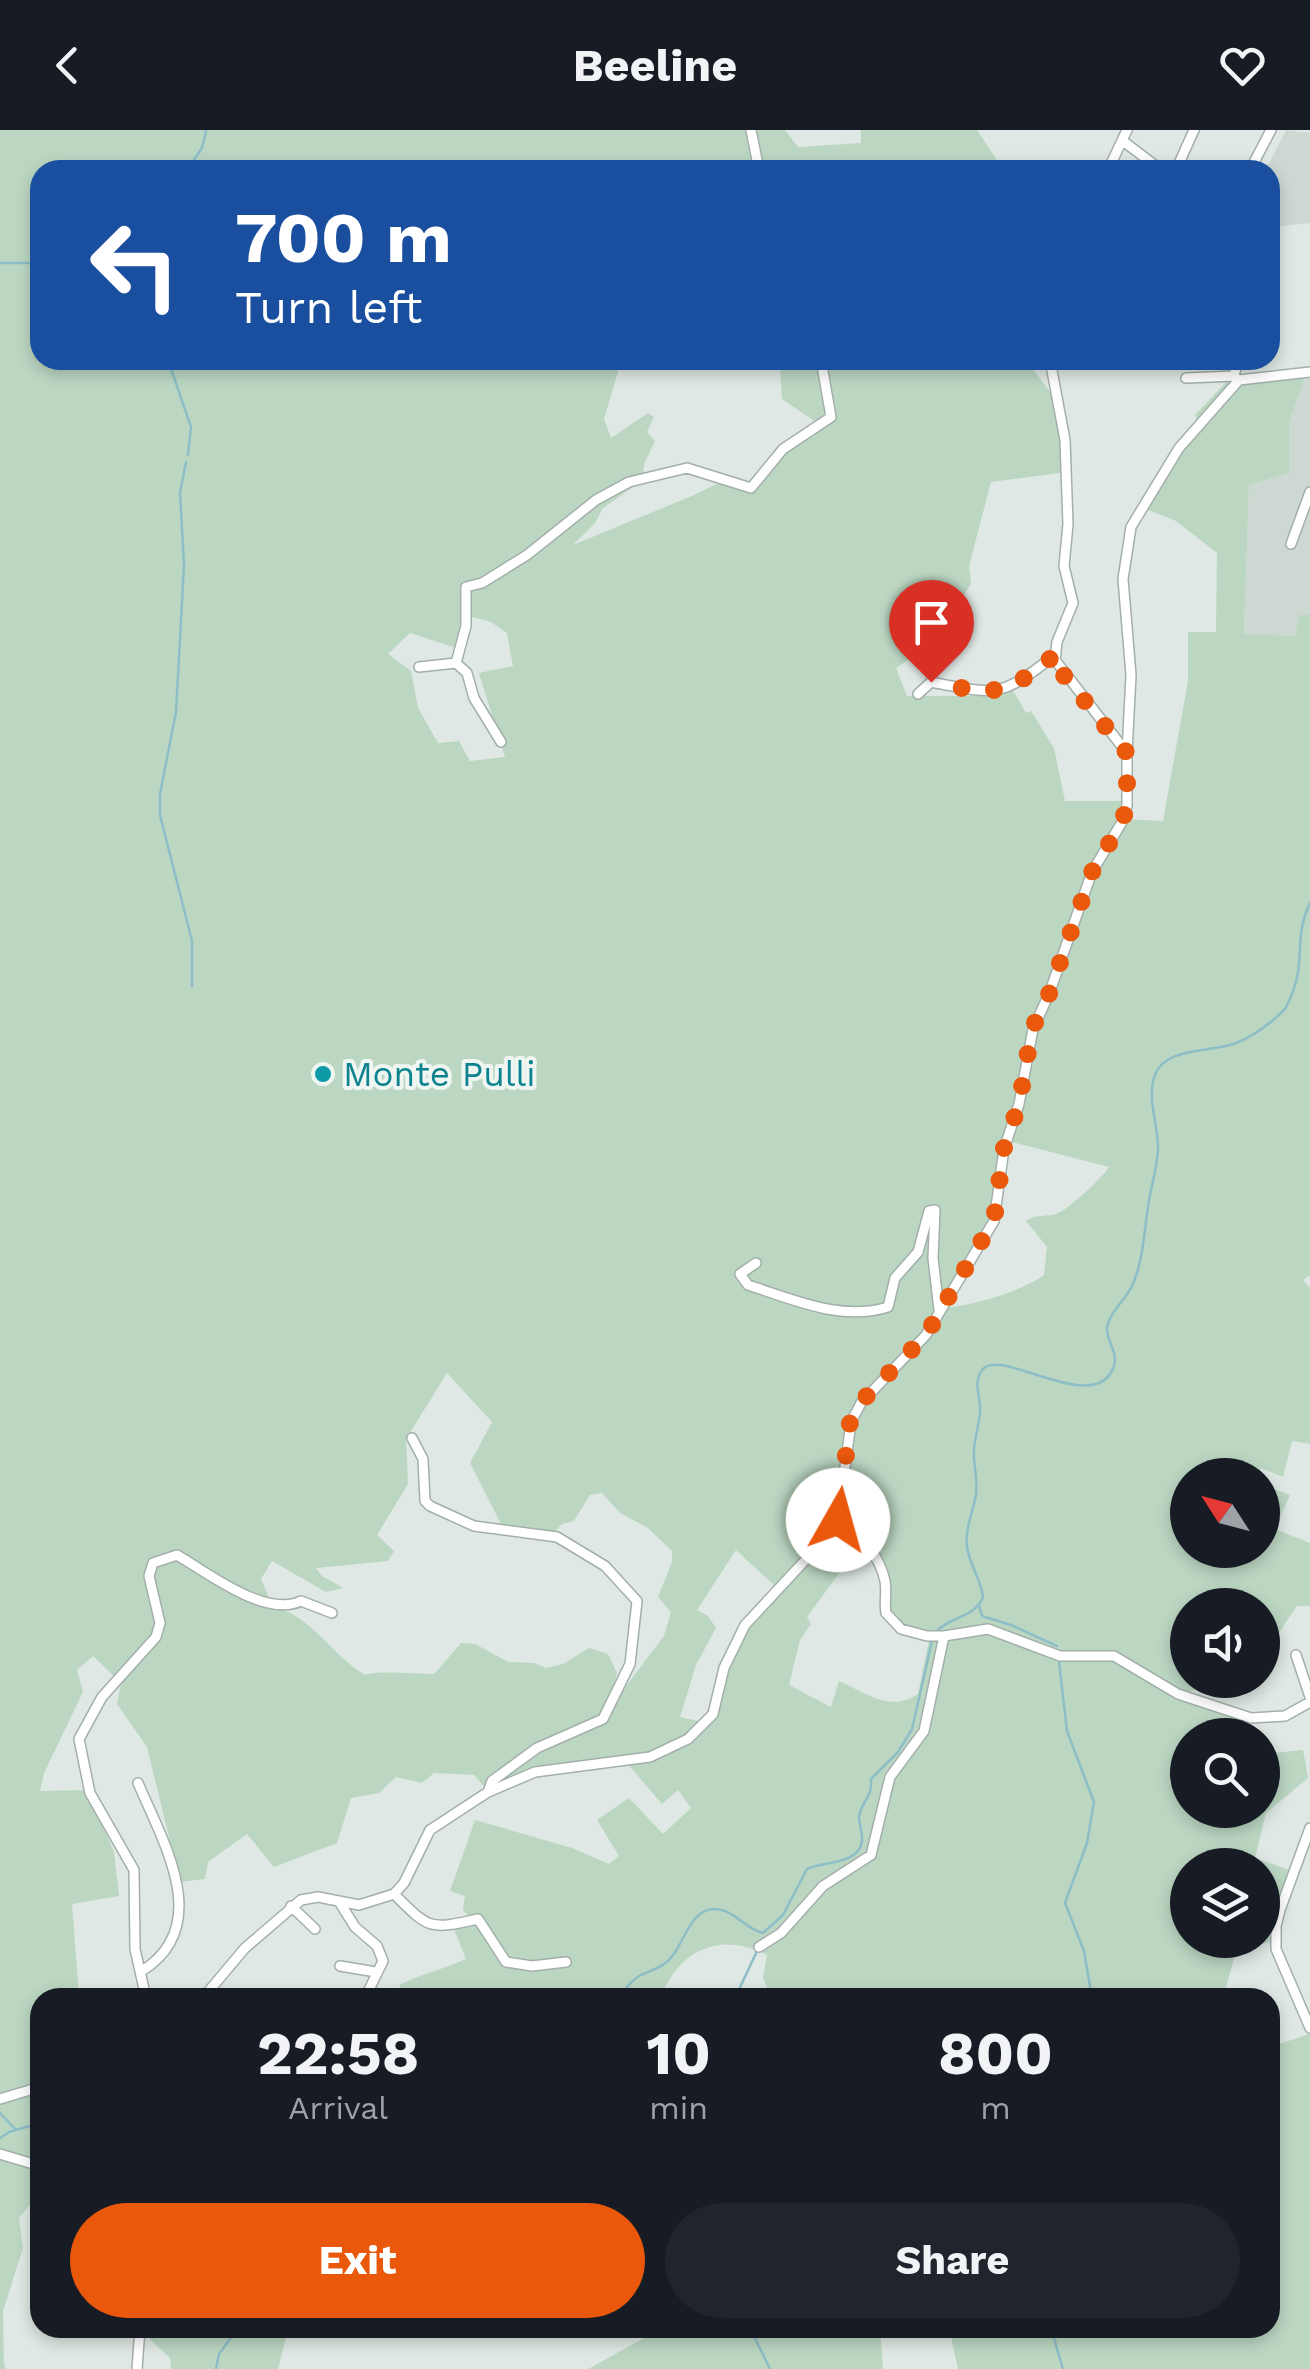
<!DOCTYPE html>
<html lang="en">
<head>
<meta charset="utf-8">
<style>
	body { margin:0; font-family:"Work Sans",sans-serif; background:#20242c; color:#f1f3f6; height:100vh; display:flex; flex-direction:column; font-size:38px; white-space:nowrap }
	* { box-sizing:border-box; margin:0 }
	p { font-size:32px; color:#9ea1a6 }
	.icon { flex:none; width:55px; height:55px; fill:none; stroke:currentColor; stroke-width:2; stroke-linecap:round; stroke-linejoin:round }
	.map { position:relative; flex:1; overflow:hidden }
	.drawer { position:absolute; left:30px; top:1858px; width:1250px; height:350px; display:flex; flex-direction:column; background:#171b24; border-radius:30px; box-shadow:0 5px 15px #0003 }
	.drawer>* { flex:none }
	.top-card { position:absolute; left:30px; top:30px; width:1250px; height:210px; border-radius:30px; box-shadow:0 5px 15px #0003; background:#1a4fa0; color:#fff; overflow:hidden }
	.needle { width:65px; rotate:306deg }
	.fabs { position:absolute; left:1170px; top:1328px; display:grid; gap:20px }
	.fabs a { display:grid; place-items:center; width:110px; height:110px; border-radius:50%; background:#171b24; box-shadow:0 5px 15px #0003; font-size:50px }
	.pin { position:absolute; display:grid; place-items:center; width:85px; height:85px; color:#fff; margin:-102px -42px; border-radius:50% 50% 50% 0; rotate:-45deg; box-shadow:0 0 10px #0007 }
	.pin .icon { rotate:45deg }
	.me { position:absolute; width:110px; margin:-55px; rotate:7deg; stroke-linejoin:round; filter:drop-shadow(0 0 8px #0008) }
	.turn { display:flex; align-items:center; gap:35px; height:210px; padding:0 40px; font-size:45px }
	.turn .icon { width:130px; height:130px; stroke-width:2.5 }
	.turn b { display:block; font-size:70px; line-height:85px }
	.eta { display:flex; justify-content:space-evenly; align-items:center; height:170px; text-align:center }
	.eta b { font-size:60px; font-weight:700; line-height:70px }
	.button { display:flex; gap:20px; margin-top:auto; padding:20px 40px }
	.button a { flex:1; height:115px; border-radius:60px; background:#ea580c; color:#fff; font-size:40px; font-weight:700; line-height:115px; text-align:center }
	.button a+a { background:#20242c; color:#f1f3f6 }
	header { display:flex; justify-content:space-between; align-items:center; height:130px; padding:0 40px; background:#171b24; font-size:45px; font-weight:700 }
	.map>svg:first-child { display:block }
</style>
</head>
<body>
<header><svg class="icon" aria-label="back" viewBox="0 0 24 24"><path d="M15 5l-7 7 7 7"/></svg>Beeline<svg class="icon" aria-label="heart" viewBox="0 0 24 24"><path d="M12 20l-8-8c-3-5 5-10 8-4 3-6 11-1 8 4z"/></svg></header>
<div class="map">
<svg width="1310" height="2239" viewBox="0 0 1310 2239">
	<rect width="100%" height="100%" fill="#dfe8e4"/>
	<path fill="#ced8d3" d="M 1286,0 L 1310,3 L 1310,93 L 1270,97 L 1270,40 L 1260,40 L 1262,36 L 1267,37 Z
		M 1310,248 L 1310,485 L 1299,485 L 1296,506 L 1244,505 L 1249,355 L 1289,343 L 1289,293 L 1304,249 Z"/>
	<path fill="#bbd7c2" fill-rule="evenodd" d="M 0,0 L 785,0 L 798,17 L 861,13 L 861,0 L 977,0 L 998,32 L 1047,32 L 1047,40 L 40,40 L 40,230 L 615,230 L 618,242 L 604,289 L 611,308 L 648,283 L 654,287 L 647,302 L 655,311 L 644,334 L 643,350 L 603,378 L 595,393 L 573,415 L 694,365 L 728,348 L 754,357 C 767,336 783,297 813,307 L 823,297 L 782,269 L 780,238 L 771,230 L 1026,230 L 1057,271 L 1067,342 L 991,352 L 969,436 L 971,454 L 964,465 L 944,465 C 926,484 909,499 912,527 L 896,538 L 907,566 L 987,566 L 1012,559 L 1026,583 L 1031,581 L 1054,618 L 1065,671 L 1124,671 L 1122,689 L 1163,691 L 1188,551 L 1188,502 L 1216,502 L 1217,423 L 1176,391 L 1141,377 L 1197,292 L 1195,285 L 1228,250 L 1227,246 L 1304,249 L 1289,293 L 1289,343 L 1249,355 L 1244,504 L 1295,506 L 1299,485 L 1310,485 L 1310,1145 L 1303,1150 L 1310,1158 L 1310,1314 L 1292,1311 L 1283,1347 L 1261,1338 L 1258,1345 L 1188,1345 L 1188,1420 L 1262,1420 L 1263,1355 L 1290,1365 L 1275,1399 L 1310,1413 L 1310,1476 L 1297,1476 L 1263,1526 L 1262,1475 L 1188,1475 L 1188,1550 L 1217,1550 L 1182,1565 L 1241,1583 L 1246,1605 L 1188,1605 L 1188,1680 L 1262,1680 L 1263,1624 L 1303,1620 L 1308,1648 L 1266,1683 L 1255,1728 L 1292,1741 L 1272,1811 L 1236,1822 L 1223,1867 L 762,1867 L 768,1860 L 763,1848 L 767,1825 C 720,1801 679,1820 661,1867 L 404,1865 L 399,1855 C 421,1844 444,1839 466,1829 L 454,1799 L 474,1792 L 463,1780 L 465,1766 L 450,1761 L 475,1690 L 572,1718 L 609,1734 L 619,1726 L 597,1690 L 629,1668 L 663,1704 L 691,1678 L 678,1660 L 662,1674 L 626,1632 C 578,1636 530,1636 488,1661 L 474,1645 L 434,1643 L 422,1653 L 396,1647 L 379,1663 L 351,1668 L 337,1713 L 274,1737 L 247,1704 L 208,1732 L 205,1749 L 180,1752 L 147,1617 L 117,1574 L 121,1553 L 93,1526 L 77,1540 L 83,1562 L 44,1643 L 40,1661 L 87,1660 L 114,1722 L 119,1766 L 72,1774 L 79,1867 L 40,1868 L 40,2062 L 19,2088 L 23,2118 L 3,2181 L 4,2236 L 7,2239 L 0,2239 ZM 466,485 L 491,492 L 507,503 L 513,536 L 479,543 L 505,627 L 470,631 L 459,611 L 438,613 L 418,578 L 411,541 L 388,524 L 410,503 L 459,519 ZM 1008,1011 L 1109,1037 C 1103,1047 1069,1079 1058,1083 C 1047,1088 1037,1083 1026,1091 L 1047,1117 L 1044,1145 C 1018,1163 979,1173 947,1178 L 993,1090 ZM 447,1243 L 492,1292 L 470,1333 L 501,1394 L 549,1408 L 562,1394 L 574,1391 L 590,1365 L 602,1363 L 620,1383 L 648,1398 L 672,1421 L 672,1432 L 658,1467 L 671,1482 L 664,1506 L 617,1568 L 612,1560 L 617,1543 L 608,1524 L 589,1518 L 563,1534 L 546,1538 L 534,1533 L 508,1532 L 475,1514 L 461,1513 L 434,1544 C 414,1544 381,1540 365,1545 C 334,1527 310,1484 273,1477 L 261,1449 L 272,1431 L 326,1462 L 343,1458 L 322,1446 L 316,1438 L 388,1431 L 394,1421 L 377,1405 L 408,1354 L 406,1309 ZM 862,1412 L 884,1451 L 884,1481 L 913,1504 L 930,1505 L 918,1564 C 890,1583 866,1563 839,1551 L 831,1577 L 789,1555 L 800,1510 L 811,1494 L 807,1487 ZM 736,1420 L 776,1457 L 725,1531 L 715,1573 L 703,1592 L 680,1587 L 696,1535 L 716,1498 L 708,1486 L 697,1480 ZM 1188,1735 L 1262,1735 L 1262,1810 L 1188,1810 Z
		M 1310,1885 L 1310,2239 L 958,2239 L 949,2198 L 1270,2198 L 1270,1905 L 1276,1915 L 1309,1904 L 1304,1888 Z
		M 138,2198 L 285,2198 L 286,2207 L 278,2239 L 171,2239 L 170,2228 Z
		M 645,2198 L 880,2198 L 883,2239 L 588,2239 L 646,2207 Z"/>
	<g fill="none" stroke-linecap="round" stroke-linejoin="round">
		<path stroke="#8dbec7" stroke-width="2.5" d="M 187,40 L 202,18 L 206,1
			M 0,133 L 40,133
			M 168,230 L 191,297 L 188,325
			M 186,332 L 180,363 L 184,435 L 176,582 L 160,664 L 160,685 L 192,811 L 192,856
			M 979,1475 L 982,1486 L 1011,1495 L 1057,1516
			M 935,1503 C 949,1486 975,1488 983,1467 C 981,1449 969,1434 967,1417 C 965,1398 973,1382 976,1365 C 978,1349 973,1334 974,1319 C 975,1307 979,1295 980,1282 C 981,1267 972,1252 983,1239 C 1001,1217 1097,1288 1114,1236 C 1118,1222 1107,1212 1107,1199 C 1108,1183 1127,1169 1133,1154 C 1145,1125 1144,1095 1150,1065 C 1153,1050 1157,1036 1158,1020 C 1159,996 1146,969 1155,945 C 1166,916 1211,923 1236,913 C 1254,906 1271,893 1285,879 C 1310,833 1291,812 1310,773
			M 1059,1532 L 1067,1601 L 1094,1672 L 1087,1713 L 1065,1773 L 1084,1821 L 1092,1868
			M 619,1868 C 626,1859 631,1850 641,1845 C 654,1839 665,1837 674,1824 C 684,1810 692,1779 714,1779 C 734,1779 745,1799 763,1803 L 783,1785 L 807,1739 C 824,1731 859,1735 862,1711 C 863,1703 859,1695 859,1687 C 861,1671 873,1668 871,1649 L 898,1622 L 912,1599 L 932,1511
			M 735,1868 L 758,1819
			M 0,1983 L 16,2000
			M 0,2008 L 9,2002 L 40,1993
			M 750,2198 L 770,2239
			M 1051,2198 L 1063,2239
			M 216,2239 L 219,2224 L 238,2198"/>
		<g stroke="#a3afab" stroke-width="12">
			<path id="street" d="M 751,0 L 759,40
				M 1123,11 L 1161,40
				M 1108,40 L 1127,0
				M 1176,40 L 1194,0
				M 1250,40 L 1271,0
				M 1129,230 L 1130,230
				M 1234,246 L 1238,230
				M 1186,248 L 1234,246 L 1239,250 L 1310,242
				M 1291,414 L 1310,362
				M 456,533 L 466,496 L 466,457 L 482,453 L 527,425 L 596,370 L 629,352 L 687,338 L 751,358 L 783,319 L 831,287 L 821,230
				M 456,533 L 467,543 L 474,568 L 501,612
				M 419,537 L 456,533
				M 918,564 L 931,552 C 998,565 1001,568 1056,524
				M 1127,623 L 1131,545 L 1123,449 L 1131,397 L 1179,318 L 1239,250
				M 756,1133 L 740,1144 L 748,1155 C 792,1169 842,1192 888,1177 L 895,1148 L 918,1122 L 929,1081 L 935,1080 L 933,1128 L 939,1180
				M 412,1308 L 423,1329 L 425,1371 L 430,1376 L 474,1396 L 557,1407 L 605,1436 L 637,1471 L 630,1534 L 603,1589 L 537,1618 L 492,1651 L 488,1662
				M 838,1390 L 851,1292 L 861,1273 L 926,1205 L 994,1091 L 1004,1019 L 1019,974 L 1033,899 L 1049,864 L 1092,742 L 1122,692 L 1127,676 L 1127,623 L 1055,530 L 1057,512 L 1073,473 L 1064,436 L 1068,394 L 1065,310 L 1050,230
				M 838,1390 C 860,1399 880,1428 885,1451 C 887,1462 884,1473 886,1483 L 901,1499 L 927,1506 L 944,1506 L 988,1499 L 1060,1526 L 1114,1526 L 1178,1564 L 1251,1588 L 1285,1586 L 1310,1572
				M 1296,1525 L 1310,1567
				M 138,1653 C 163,1712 214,1796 142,1841
				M 1310,1698 L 1280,1780 L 1276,1796 L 1276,1819 L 1310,1898
				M 394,1764 C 429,1799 429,1800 478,1789 L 506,1832 L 532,1836 L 566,1832
				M 340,1773 L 355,1797 L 377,1816 L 383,1831 L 365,1868
				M 291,1776 L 315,1799
				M 759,1817 L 781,1803 L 823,1756 L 871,1725 L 890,1647 L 924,1601 L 944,1506
				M 340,1836 L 376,1842
				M 146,1868 L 135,1819 L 134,1740 L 90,1663 L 79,1609 L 102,1567 L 156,1507 L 160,1493 L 149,1446 L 153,1433 L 177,1425 C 208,1443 265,1488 301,1471 L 332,1483
				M 203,1868 L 245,1818 L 301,1770 L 318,1767 L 359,1775 L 394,1764 L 404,1753 L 430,1700 L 488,1662 L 535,1642 L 650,1627 L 688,1609 L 713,1584 L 724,1538 L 745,1495 L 811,1424 L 831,1395 L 838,1390
				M 0,1969 L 40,1957
				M 0,2024 L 40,2036
				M 137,2239 L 140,2198"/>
		</g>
		<use href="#street" stroke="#fff" stroke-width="9"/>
	</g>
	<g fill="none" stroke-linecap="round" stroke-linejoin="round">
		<path stroke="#ea580c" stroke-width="18" stroke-dasharray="0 32.4" d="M 838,1390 L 850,1292 L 861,1272 L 926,1205 L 994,1090 L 1004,1018 L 1019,974 L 1032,899 L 1049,864 L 1092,742 L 1122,692 L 1127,676 L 1127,623 L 1057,537 L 1056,524 C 1002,568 997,565 931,552"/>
	</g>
	<circle fill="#0f9aa8" stroke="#eff6f2" stroke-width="4" cx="323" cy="944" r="10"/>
	<g text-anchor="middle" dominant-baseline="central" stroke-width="8" stroke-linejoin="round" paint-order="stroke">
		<g font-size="35" fill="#0d838f" stroke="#eff6f2" text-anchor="start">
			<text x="343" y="944">Monte Pulli</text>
		</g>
	</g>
</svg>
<div class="fabs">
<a><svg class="needle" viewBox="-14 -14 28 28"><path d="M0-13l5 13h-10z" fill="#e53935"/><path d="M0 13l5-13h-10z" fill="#9ea1a6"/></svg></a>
<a><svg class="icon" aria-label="sound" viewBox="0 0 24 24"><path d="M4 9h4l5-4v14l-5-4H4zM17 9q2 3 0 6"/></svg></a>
<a><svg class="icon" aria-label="search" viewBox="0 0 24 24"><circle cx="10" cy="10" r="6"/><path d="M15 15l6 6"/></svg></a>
<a><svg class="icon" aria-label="layers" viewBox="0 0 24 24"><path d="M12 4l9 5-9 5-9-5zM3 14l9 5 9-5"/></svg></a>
</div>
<div class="pin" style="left:931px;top:552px;background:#d93025"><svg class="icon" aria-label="arrive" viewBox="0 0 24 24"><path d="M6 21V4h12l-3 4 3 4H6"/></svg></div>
<svg class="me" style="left:838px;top:1390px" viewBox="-20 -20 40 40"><circle r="19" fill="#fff"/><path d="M0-13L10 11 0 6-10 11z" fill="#ea580c"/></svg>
<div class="top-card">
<div class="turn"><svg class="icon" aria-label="left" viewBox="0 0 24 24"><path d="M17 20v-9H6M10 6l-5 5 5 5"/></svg><div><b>700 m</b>Turn left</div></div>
</div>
<section class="drawer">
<div class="eta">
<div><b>22:58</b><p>Arrival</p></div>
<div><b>10</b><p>min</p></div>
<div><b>800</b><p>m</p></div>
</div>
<div class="button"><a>Exit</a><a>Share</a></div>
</section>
</div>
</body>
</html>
